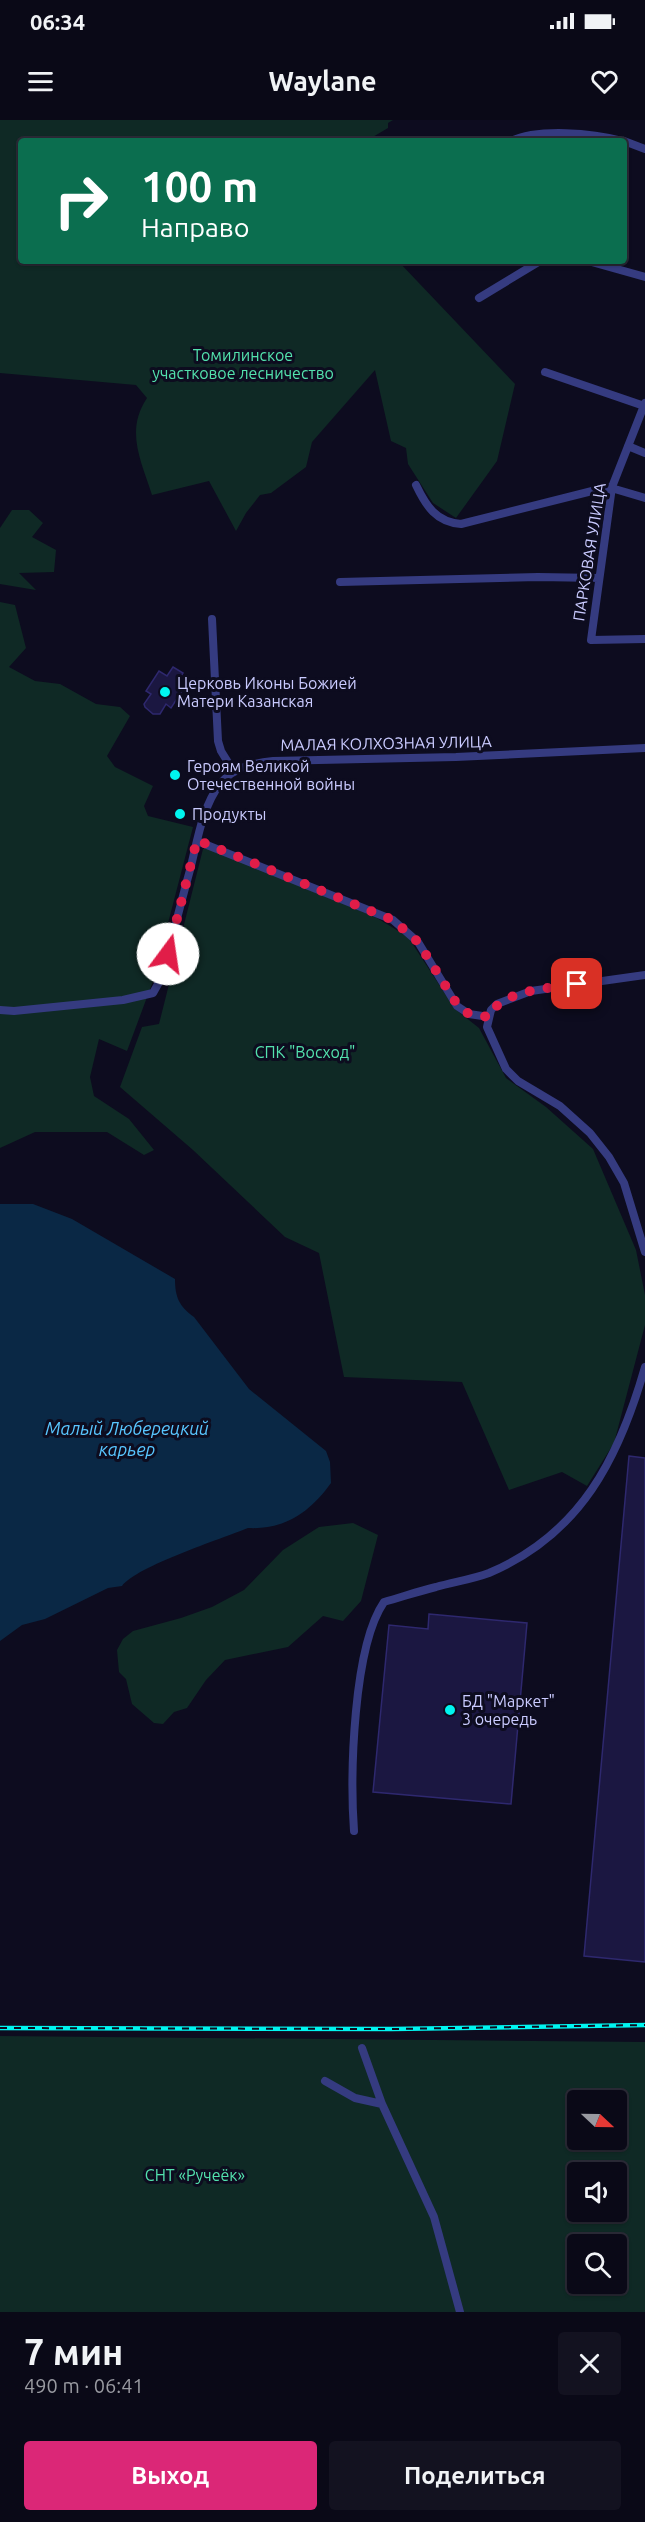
<!DOCTYPE html>
<html lang="ru">
<head>
<meta charset="utf-8">
<style>
	body { margin:0; font-family:Ubuntu,sans-serif; background:#131220; color:#f1f3f6; height:100vh; display:flex; flex-direction:column; font-size:22px; white-space:nowrap }
	* { box-sizing:border-box; margin:0 }
	p { font-size:20px; color:#999aa1 }
	.icon { flex:none; width:33px; height:33px; fill:none; stroke:currentColor; stroke-width:2; stroke-linecap:round; stroke-linejoin:round }
	.map { position:relative; height:2192px; overflow:hidden }
	.details { display:flex; flex-direction:column; background:#0a0917; flex:1 }
	.details>* { flex:none }
	.guide { position:absolute; left:18px; top:18px; width:609px; height:126px; border-radius:6px; box-shadow:0 2px 4px #0004,0 0 0 2px #2a2a36; background:#0b6e4f; color:#fff; overflow:hidden }
	.needle { width:39px; rotate:112deg }
	.controls { position:absolute; left:567px; top:1970px; display:grid; gap:12px }
	.controls a { display:grid; place-items:center; width:60px; height:60px; border-radius:6px; background:#0a0917; box-shadow:0 2px 4px #0004,0 0 0 2px #2a2a36; font-size:30px }
	.pin { position:absolute; display:grid; place-items:center; width:51px; height:51px; color:#fff; margin:-26px; border-radius:12px; box-shadow:0 3px 9px #0006 }
	.me { position:absolute; width:66px; margin:-33px; rotate:14deg; stroke-linejoin:round; filter:drop-shadow(0 0 4px #0008) }
	.turn { display:flex; align-items:center; gap:21px; height:126px; padding:0 24px; font-size:27px }
	.turn .icon { width:78px; height:78px; stroke-width:2.5 }
	.turn b { display:block; font-size:42px; line-height:51px }
	.round { display:grid; place-items:center; flex:none; width:63px; height:63px; border-radius:6px; background:#131220 }
	.overview { display:flex; align-items:center; justify-content:space-between; height:102px; padding:0 24px }
	h1 { font-size:36px; font-weight:600; line-height:45px }
	.cta { display:flex; gap:12px; margin-top:auto; padding:12px 24px }
	.cta a { flex:1; height:69px; border-radius:6px; background:#db2777; color:#fff; font-size:24px; font-weight:600; line-height:69px; text-align:center }
	.cta a+a { background:#131220; color:#f1f3f6 }
	.status { display:flex; justify-content:space-between; align-items:center; height:42px; padding:0 30px; background:#0a0917; direction:ltr }
	.status svg { height:16px; fill:currentColor }
	header { display:flex; justify-content:space-between; align-items:center; height:78px; padding:0 24px; background:#0a0917; font-size:27px; font-weight:600 }
	.map>svg:first-child { display:block }
</style>
</head>
<body>
<div class="status"><b>06:34</b><svg viewBox="0 0 49 12"><path d="M0 12V9h3v3zM5 12V6h3v6zM10 12V3h3v9zM15 12V0h3v12zM26 1h20v11H26zM47 4h2v5h-2z"/></svg></div>
<header><svg class="icon" aria-label="menu" viewBox="0 0 24 24"><path d="M4 6h16M4 12h16M4 18h16"/></svg>Waylane<svg class="icon" aria-label="heart" viewBox="0 0 24 24"><path d="M12 20l-8-8c-3-5 5-10 8-4 3-6 11-1 8 4z"/></svg></header>
<div class="map">
<svg width="645" height="2192" viewBox="0 0 645 2192">
	<rect width="100%" height="100%" fill="#0d0c1f"/>
	<path fill="#0f2925" fill-rule="evenodd" d="M 0,0 L 393,0 L 388,3 L 388,8 L 366,21 L 21,21 L 21,141 L 398,141 L 515,264 L 497,341 L 456,398 L 433,383 L 408,344 L 406,328 L 391,321 L 375,250 L 312,322 L 306,347 L 271,373 L 260,375 L 246,393 L 236,411 L 209,361 L 152,375 C 141,340 125,311 147,278 L 136,265 L 0,253 Z
		M 12,390 L 29,390 L 43,403 L 32,417 L 56,430 L 54,452 L 19,453 L 36,470 L 0,464 L 0,408 Z
		M 0,482 L 15,485 L 26,528 L 9,547 L 35,561 L 60,564 L 96,584 L 120,587 L 130,596 L 107,636 L 115,647 L 153,666 L 144,686 L 148,696 L 193,707 L 153,861 L 127,931 L 99,919 L 90,957 L 94,976 L 129,999 L 154,1030 L 144,1035 L 107,1012 L 35,1012 L 0,1028 Z
		M 209,728 L 377,798 L 408,817 L 455,889 L 479,908 L 506,958 L 546,987 L 593,1029 L 636,1130 L 645,1175 L 645,1205 L 614,1323 L 587,1366 L 562,1352 L 509,1370 L 462,1262 L 344,1257 L 319,1133 L 285,1117 L 193,1030 L 120,967 L 142,907 L 159,904 L 203,729 Z
		M 353,1403 L 378,1415 L 361,1481 L 343,1501 L 323,1496 L 288,1527 L 225,1540 L 206,1560 L 187,1588 L 174,1592 L 163,1604 L 154,1603 L 132,1584 L 126,1559 L 119,1552 L 117,1530 L 123,1519 L 133,1511 L 181,1498 L 212,1487 L 244,1470 L 283,1430 L 319,1407 Z
		M 0,1916 L 645,1922 L 645,2192 L 0,2192 ZM 578,1980 L 616,1980 L 616,2019 L 578,2019 ZM 578,2052 L 616,2052 L 616,2091 L 578,2091 ZM 578,2124 L 616,2124 L 616,2163 L 578,2163 Z"/>
	<path fill="#0a2845" d="M 0,1084 L 33,1084 L 72,1099 L 175,1159 C 175,1177 179,1186 194,1197 L 249,1269 L 326,1331 L 330,1342 L 331,1363 C 310,1392 285,1410 248,1408 C 221,1419 137,1446 122,1466 L 108,1468 L 45,1499 L 22,1505 L 0,1521 Z"/>
	<path fill="#1b1741" stroke="#2e286e" stroke-width="1.5" d="M 173,547 L 183,553 L 177,563 L 184,568 L 171,588 L 166,584 L 160,594 L 153,594 L 145,587 L 144,584 L 151,574 L 146,571 L 159,551 L 167,556 Z
		M 629,1336 L 645,1338 L 645,1842 L 584,1836 Z
		M 429,1494 L 527,1503 L 511,1684 L 373,1672 L 389,1505 L 428,1509 Z"/>
	<g fill="none" stroke-linecap="round" stroke-linejoin="round">
		<path stroke="#353b80" stroke-width="8" d="M 511,21 C 539,8 592,13 623,21
			M 624,21 L 645,29
			M 588,141 L 645,157
			M 479,178 L 540,141
			M 545,252 L 644,286
			M 645,283 L 612,367 L 591,520 L 645,519
			M 628,326 L 645,333
			M 416,365 C 426,386 436,402 461,404 L 608,367 L 645,378
			M 340,462 L 538,457 L 599,458
			M 212,499 L 218,621 L 221,631 L 234,652
			M 197,721 L 393,800 L 418,822 L 457,886 L 469,894 L 489,897
			M 645,855 L 531,871 L 497,884 L 491,890 L 487,907 L 506,949 L 518,961 L 560,986 L 590,1013 L 609,1037 L 624,1063 L 645,1132
			M 0,890 L 14,891 L 123,880 L 153,873 L 162,857 C 171,822 180,786 190,750 C 197,723 202,687 220,664 C 234,647 253,643 273,641 L 456,637 L 645,628
			M 354,1711 C 350,1655 353,1527 384,1482 C 402,1477 419,1471 436,1467 C 454,1462 473,1459 489,1453 C 581,1414 619,1338 645,1247
			M 362,1928 L 382,1984
			M 325,1961 L 355,1978 L 382,1984 L 434,2097 L 460,2192"/>
		<g stroke="#00f5f0" stroke-width="4.5">
			<path id="rail" d="M 0,1908 L 392,1909 L 645,1905"/>
		</g>
		<use href="#rail" stroke="#0d0c1f" stroke-width="2" stroke-dasharray="7" stroke-linecap="butt"/>
	</g>
	<g fill="none" stroke-linecap="round" stroke-linejoin="round">
		<path stroke="#e11d48" stroke-width="10" stroke-dasharray="0 18" d="M 168,834 L 197,720 L 393,800 L 418,822 L 458,886 L 469,894 L 489,897 C 499,870 552,868 577,864"/>
	</g>
	<g fill="#00f5f0" stroke="#0d0c1f" stroke-width="2">
		<circle cx="165" cy="572" r="6"/>
		<circle cx="175" cy="655" r="6"/>
		<circle cx="180" cy="694" r="6"/>
		<circle cx="450" cy="1590" r="6"/>
	</g>
	<g text-anchor="middle" dominant-baseline="central" stroke-width="6" stroke-linejoin="round" paint-order="stroke">
		<g font-size="16" fill="#53e2ad" stroke="#0d0c1f">
			<text x="243" y="235">Томилинское<tspan x="243" dy="18">участковое лесничество</tspan></text>
			<text x="305" y="932">СПК "Восход"</text>
			<text x="195" y="2055">СНТ «Ручеёк»</text>
		</g>
		<g font-size="16" fill="#cacbff" stroke="#0d0c1f">
			<text transform="translate(589 432) rotate(-81)">ПАРКОВАЯ УЛИЦА</text>
			<text transform="translate(386 623) rotate(-1)">МАЛАЯ КОЛХОЗНАЯ УЛИЦА</text>
		</g>
		<g font-size="16" fill="#cacbff" stroke="#0d0c1f" text-anchor="start">
			<text x="177" y="563">Церковь Иконы Божией<tspan x="177" dy="18">Матери Казанская</tspan></text>
			<text x="187" y="646">Героям Великой<tspan x="187" dy="18">Отечественной войны</tspan></text>
			<text x="192" y="694">Продукты</text>
			<text x="462" y="1581">БД "Маркет"<tspan x="462" dy="18">3 очередь</tspan></text>
		</g>
		<g font-size="18" font-style="italic" fill="#58c6ff" stroke="#0d0c1f">
			<text x="127" y="1308">Малый Люберецкий<tspan x="127" dy="21">карьер</tspan></text>
		</g>
	</g>
</svg>
<div class="controls">
<a><svg class="needle" viewBox="-14 -14 28 28"><path d="M0-13l5 13h-10z" fill="#e53935"/><path d="M0 13l5-13h-10z" fill="#999aa1"/></svg></a>
<a><svg class="icon" aria-label="sound" viewBox="0 0 24 24"><path d="M4 9h4l5-4v14l-5-4H4zM17 9q2 3 0 6"/></svg></a>
<a><svg class="icon" aria-label="search" viewBox="0 0 24 24"><circle cx="10" cy="10" r="6"/><path d="M15 15l6 6"/></svg></a>
</div>
<div class="pin" style="left:577px;top:864px;background:#d93025"><svg class="icon" aria-label="arrive" viewBox="0 0 24 24"><path d="M6 21V4h12l-3 4 3 4H6"/></svg></div>
<svg class="me" style="left:168px;top:834px" viewBox="-20 -20 40 40"><circle r="19" fill="#fff"/><path d="M0-13L10 11 0 6-10 11z" fill="#e11d48"/></svg>
<div class="guide">
<div class="turn"><svg class="icon" aria-label="right" viewBox="0 0 24 24"><path d="M7 20v-9h11M14 6l5 5-5 5"/></svg><div><b>100 m</b>Направо</div></div>
</div>
</div>
<section class="details">
<div class="overview"><div><h1>7 мин</h1><p>490 m · 06:41</p></div><a class="round"><svg class="icon" aria-label="close" viewBox="0 0 24 24"><path d="M6 6l12 12M18 6L6 18"/></svg></a></div>
<div class="cta"><a>Выход</a><a>Поделиться</a></div>
</section>
</body>
</html>
